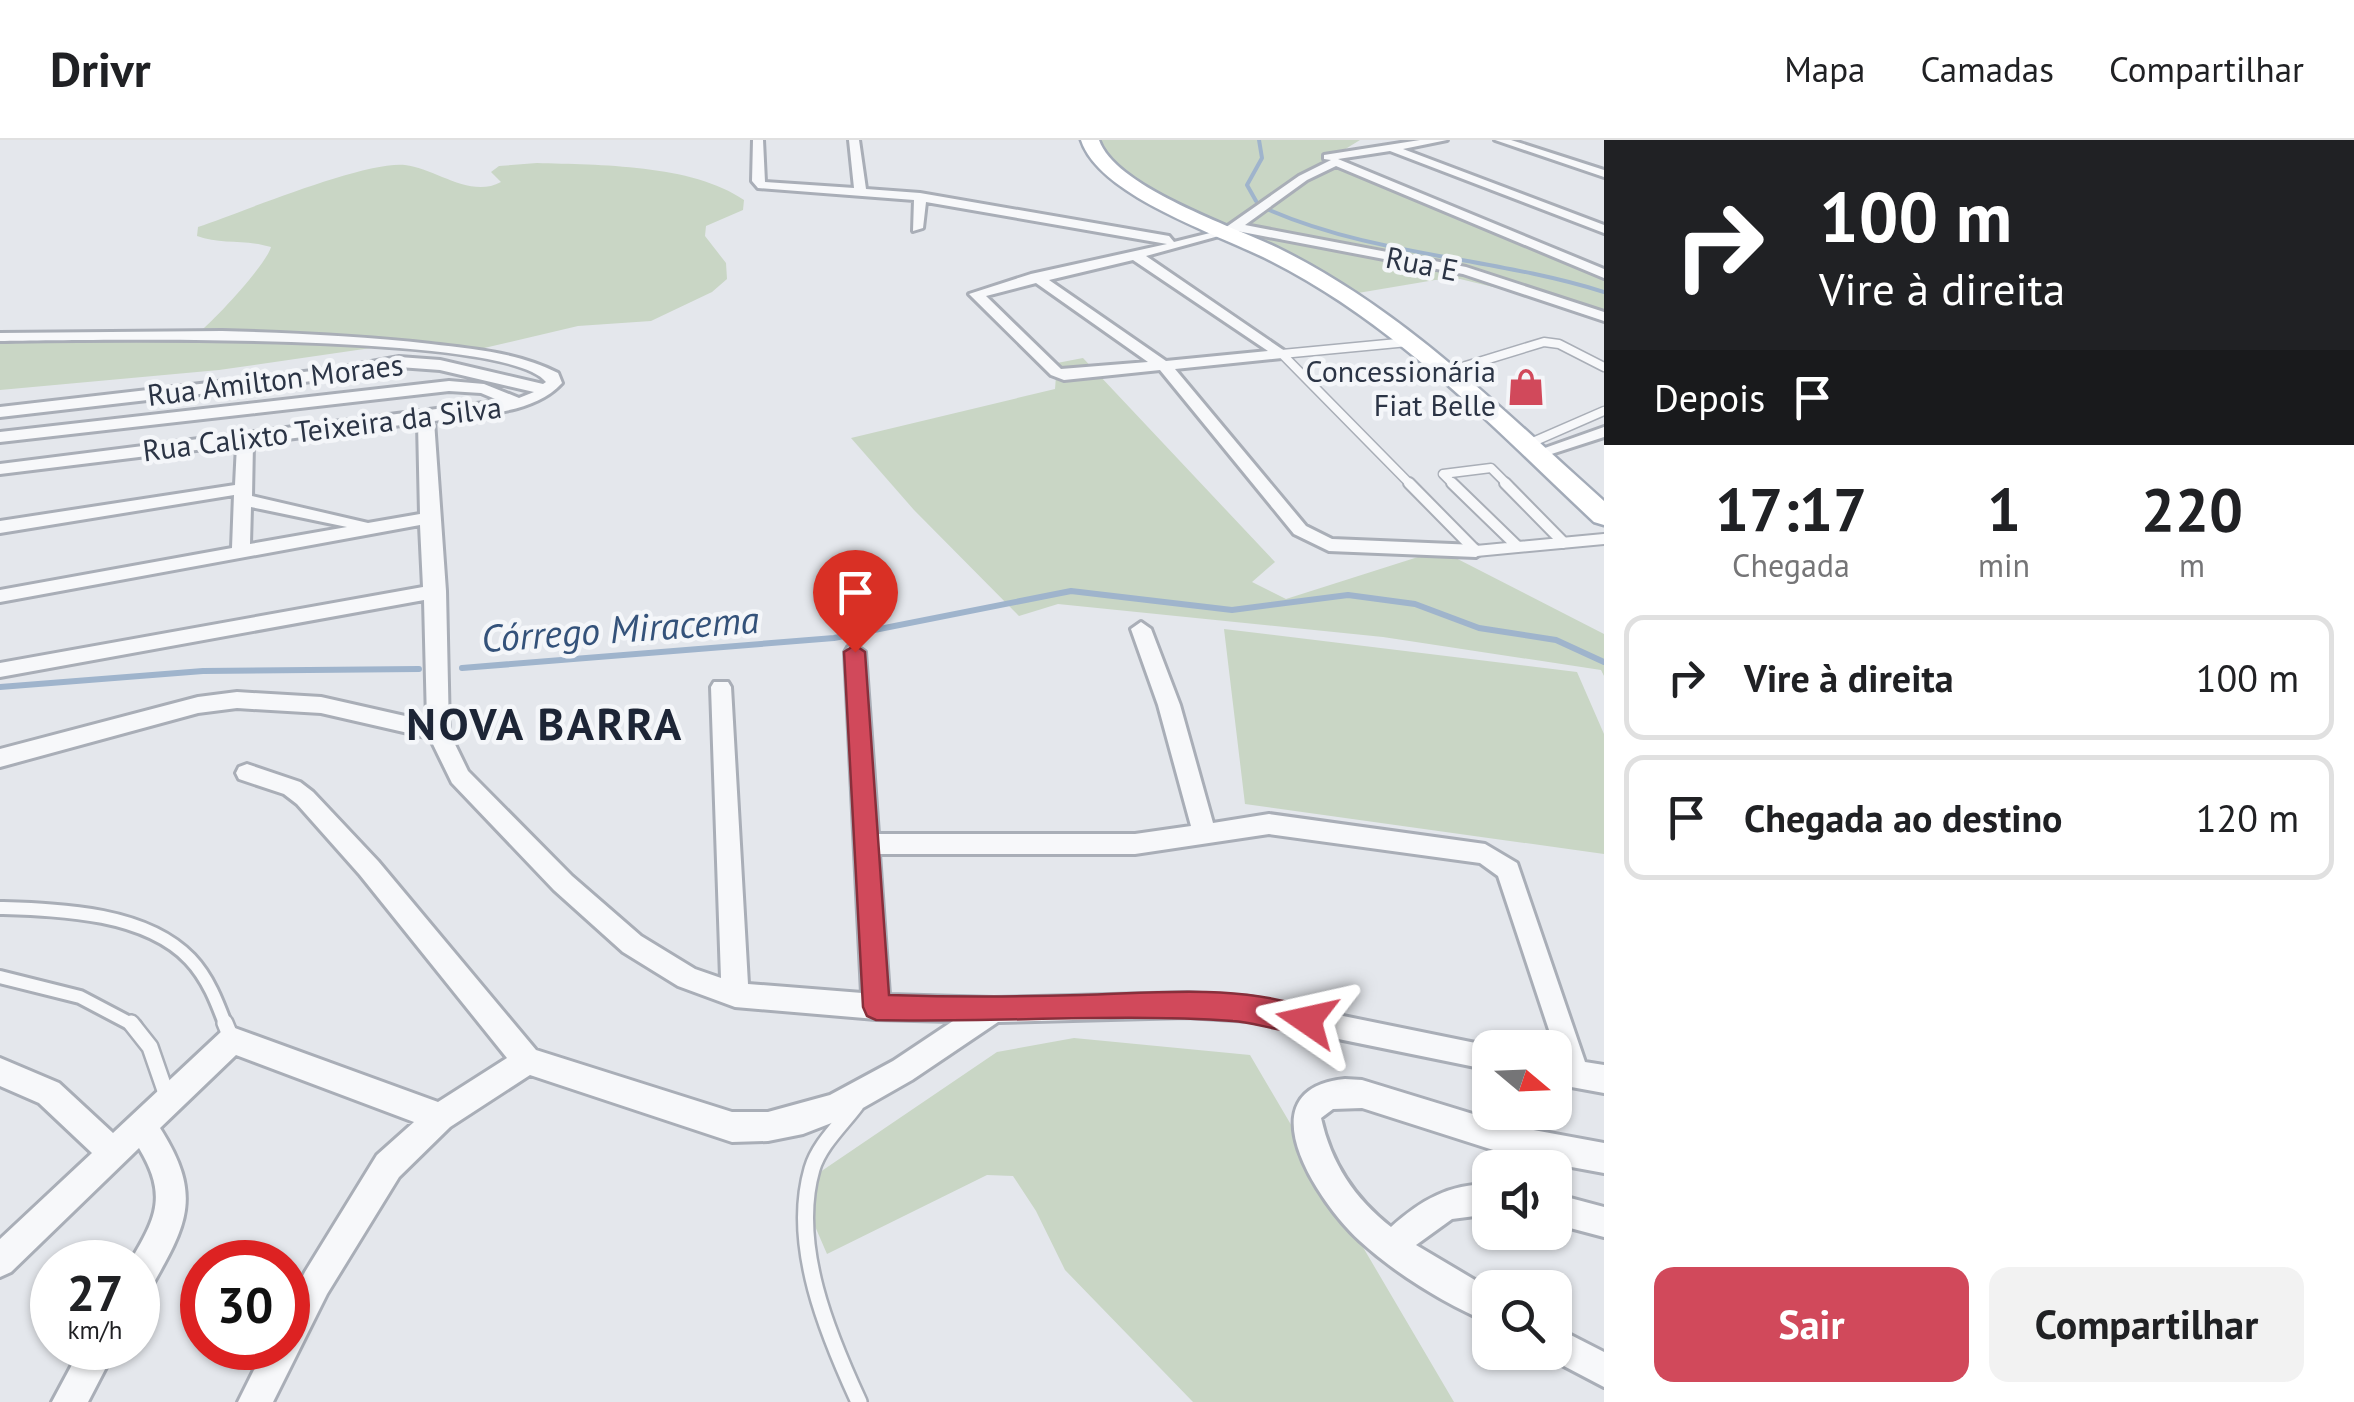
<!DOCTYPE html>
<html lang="pt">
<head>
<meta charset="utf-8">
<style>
	body { margin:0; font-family:"PT Sans",sans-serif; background:#f2f2f2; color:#202124; height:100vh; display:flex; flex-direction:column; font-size:38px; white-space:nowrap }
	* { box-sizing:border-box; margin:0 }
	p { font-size:32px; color:#757577 }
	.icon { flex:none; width:55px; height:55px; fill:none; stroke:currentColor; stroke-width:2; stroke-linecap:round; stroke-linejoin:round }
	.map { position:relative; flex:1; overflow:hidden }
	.sheet { display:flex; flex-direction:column; background:#fff; width:750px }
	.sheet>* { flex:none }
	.top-card { background:#202124; color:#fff; overflow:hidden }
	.needle { width:65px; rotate:109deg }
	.fabs { position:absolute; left:1472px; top:890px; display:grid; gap:20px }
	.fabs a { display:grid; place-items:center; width:100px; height:100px; border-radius:20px; background:#fff; box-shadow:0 2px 8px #0004; font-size:50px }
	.speed { position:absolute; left:30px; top:1100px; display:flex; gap:20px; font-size:50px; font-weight:700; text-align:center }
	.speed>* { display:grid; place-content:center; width:130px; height:130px; border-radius:50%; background:#fff; box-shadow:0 2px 8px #0004; line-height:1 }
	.speed small { font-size:25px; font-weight:400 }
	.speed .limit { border:15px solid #d22; background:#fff; color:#111 }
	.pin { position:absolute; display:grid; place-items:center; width:85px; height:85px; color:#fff; margin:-102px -42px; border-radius:50% 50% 50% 0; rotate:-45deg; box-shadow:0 0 10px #0007 }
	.pin .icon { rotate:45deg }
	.me { position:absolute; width:110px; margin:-55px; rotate:281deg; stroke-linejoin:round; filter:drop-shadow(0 0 8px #0008) }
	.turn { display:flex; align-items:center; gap:35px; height:210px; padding:0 50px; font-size:45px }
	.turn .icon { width:130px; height:130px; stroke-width:2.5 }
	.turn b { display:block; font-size:70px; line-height:85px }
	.then { display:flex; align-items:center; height:95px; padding:0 50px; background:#0003; gap:20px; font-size:38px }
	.eta { display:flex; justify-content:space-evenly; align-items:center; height:170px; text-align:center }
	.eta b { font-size:60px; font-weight:700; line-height:70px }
	.action { display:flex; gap:20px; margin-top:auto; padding:20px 50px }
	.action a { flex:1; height:115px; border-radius:20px; background:#d1495b; color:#fff; font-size:40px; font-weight:700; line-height:115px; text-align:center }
	.action a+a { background:#f2f2f2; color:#202124 }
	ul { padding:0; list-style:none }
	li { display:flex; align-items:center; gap:30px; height:125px; margin:0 20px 15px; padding:0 30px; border:5px solid #e0e0e0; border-radius:20px }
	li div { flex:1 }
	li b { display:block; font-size:38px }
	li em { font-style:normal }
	header { display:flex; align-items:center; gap:60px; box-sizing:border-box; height:140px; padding:0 50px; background:#fff; border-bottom:2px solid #e0e0e0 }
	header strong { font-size:48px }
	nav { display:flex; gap:55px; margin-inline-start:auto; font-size:35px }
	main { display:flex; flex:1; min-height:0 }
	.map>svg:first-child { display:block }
</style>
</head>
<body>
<header>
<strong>Drivr</strong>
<nav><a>Mapa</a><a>Camadas</a><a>Compartilhar</a></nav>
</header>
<main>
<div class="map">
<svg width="1604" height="1262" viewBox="0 0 1604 1262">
	<rect width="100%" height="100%" fill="#e4e7ec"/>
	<path fill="#c9d6c5" d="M 1095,0 L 1360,0 L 1326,21 L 1604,136 L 1604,174 L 1460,139 L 1435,140 L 1352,154 L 1119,39 Z
		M 537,23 C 598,25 692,24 744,60 L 743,70 L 706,86 L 705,96 L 726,123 L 727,139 L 712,152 L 651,181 L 578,186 L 467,212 L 436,207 L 371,208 L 219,230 L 0,250 L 0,201 L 196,195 C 213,182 266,125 271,107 C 246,99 221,105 197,96 L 198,87 C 242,72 364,21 405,25 C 435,28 470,59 501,42 L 491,32 L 499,26 Z
		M 1083,218 L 1275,422 L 1252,442 L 1286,459 L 1440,410 L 1604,494 L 1604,536 L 1601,530 L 1383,497 L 1058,464 L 1019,476 L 914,370 L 851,298 L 1055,249 L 1057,223 Z
		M 1224,489 L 1577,532 L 1604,594 L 1604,714 L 1245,664 Z
		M 1074,898 L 1250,915 L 1454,1262 L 1193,1262 L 1065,1130 L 1036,1071 L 1013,1036 L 987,1035 L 827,1114 L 798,1047 L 997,912 Z"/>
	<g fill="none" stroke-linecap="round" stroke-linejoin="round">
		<path stroke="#9fb4cc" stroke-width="4" d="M 1256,61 L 1247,45 L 1262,18 L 1259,0
			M 1267,69 C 1374,116 1493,117 1604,152"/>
		<path stroke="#9fb4cc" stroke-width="6" d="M 462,528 L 834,498 L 1071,451 L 1232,470 L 1348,455 L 1415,464 L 1479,488 L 1556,500 L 1604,522
			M 0,547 L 203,531 L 419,529"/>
		<g stroke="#a9aeb7" stroke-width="11">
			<path id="service-far3" d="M 1282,214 L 1411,345
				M 1282,214 L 1408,202
				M 1446,232 L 1544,202 L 1559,204 L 1604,227
				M 1526,305 L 1604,271
				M 1454,345 L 1443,334 L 1491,328 L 1508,345"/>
		</g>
		<g stroke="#a9aeb7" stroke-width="14">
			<path id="service-far2" d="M 1409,343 L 1476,411 L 1604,399
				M 1452,343 L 1518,407
				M 1505,343 L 1564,403"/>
		</g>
		<g stroke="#a9aeb7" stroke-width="18">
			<path id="service-far1" d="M 0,768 C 60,770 145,772 190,819 C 208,838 217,862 226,886
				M 0,837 L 80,857 L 135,886"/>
		</g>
		<g stroke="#a9aeb7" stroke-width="20">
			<path id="service" d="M 131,883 L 150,907 L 168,959
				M 225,883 L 232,900
				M 856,965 C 841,985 819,1005 812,1029 C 790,1105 828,1195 859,1262"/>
		</g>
		<g stroke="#a9aeb7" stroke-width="6">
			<path id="minor" d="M 753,0 L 763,0 L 765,42 L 854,48 L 849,0 L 859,0 L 866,49 L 920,53 L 1169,96 L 1174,102 L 1222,90 L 1299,36 L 1331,20 L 1324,19 L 1324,15 L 1420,0 L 1447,0 L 1403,9 L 1604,85 L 1604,93 L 1390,11 L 1338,19 L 1604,129 L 1604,138 L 1336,26 L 1307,40 L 1245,85 L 1466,127 L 1604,172 L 1604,181 L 1463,134 L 1237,91 L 1146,116 L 1289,214 L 1282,218 L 1175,229 L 1306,386 L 1332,399 L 1476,405 L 1485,411 L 1476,417 L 1329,411 L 1294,394 L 1160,230 L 1064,240 L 1051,235 L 969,154 L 1031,134 L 1167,104 L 926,62 L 923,88 L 913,91 L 914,60 L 758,48 L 752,41 ZM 1133,120 L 1268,211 L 1166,221 L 1049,140 ZM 1036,143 L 1148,222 L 1061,229 L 986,156 Z
				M 1495,0 L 1511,0 L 1604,30 L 1604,37 Z
				M 222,191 C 292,193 361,196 431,204 C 474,209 519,213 558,233 L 562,243 C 533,275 477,274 434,281 L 446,451 L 449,592 L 468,631 L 572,736 L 641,796 L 695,829 L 721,838 L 711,547 L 714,542 L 728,542 L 731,547 L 748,844 L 862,853 L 845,512 L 848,507 L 855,505 L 865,512 L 878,694 L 1135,694 L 1191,686 L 1158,565 L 1131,489 L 1141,482 L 1151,489 L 1180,565 L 1213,683 L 1269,674 L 1485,704 L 1517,723 L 1585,922 L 1604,925 L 1604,953 L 1555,944 L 1555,908 L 1498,736 L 1480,723 L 1269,694 L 1135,714 L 879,714 L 889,855 L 994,858 L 1187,853 L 1250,857 L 1500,908 L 1490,908 L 1490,930 L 1250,881 L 1187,877 L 998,882 L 912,940 L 847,977 L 803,994 L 768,1001 L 732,1002 L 530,935 L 450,987 L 399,1037 L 327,1154 L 273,1262 L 238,1262 L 265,1208 L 288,1208 L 288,1166 L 305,1132 L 377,1015 L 414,982 L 236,915 L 160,988 C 204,1057 186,1086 149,1151 L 138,1156 L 138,1122 L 130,1122 C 156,1078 168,1056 139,1008 L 11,1132 L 0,1137 L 0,1099 L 92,1013 L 39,963 L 0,946 L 0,918 L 59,943 L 113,993 L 222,891 L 232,887 L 438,962 L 507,918 L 360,735 L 297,664 L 284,654 L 239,639 L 236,633 L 239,627 L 247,624 L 300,642 L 313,652 L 378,721 L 536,910 L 732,972 L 768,972 L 830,955 L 893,921 L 953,881 L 876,879 L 735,867 L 678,846 L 623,812 L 554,750 L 452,643 L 430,598 L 321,573 L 237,568 L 198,573 L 0,627 L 0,609 L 198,557 L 237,552 L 321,557 L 427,581 L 424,460 L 0,537 L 0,523 L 423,447 L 420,385 L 0,462 L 0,450 L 232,408 L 234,355 L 0,393 L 0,381 L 235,345 L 237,305 L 0,334 L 0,324 L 500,261 L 481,253 L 449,251 L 0,302 L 0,292 L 449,241 L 484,244 L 519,258 L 534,252 L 440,230 L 399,227 L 338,238 L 0,277 L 0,267 L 338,228 L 399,217 L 440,220 L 543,244 L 546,242 C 507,191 81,200 0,201 L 0,193 ZM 418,283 L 420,374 L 368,383 L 252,356 L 253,303 ZM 251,367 L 347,387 L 250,404 Z
				M 1604,287 L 1604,297 L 1536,319 L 1528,314 Z
				M 1345,939 L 1362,940 L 1512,986 L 1604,1003 L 1604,1033 L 1512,1016 L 1362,968 L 1333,969 L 1321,978 C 1331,1023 1354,1058 1391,1087 C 1421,1060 1449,1044 1490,1044 L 1490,1074 L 1452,1079 L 1416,1105 L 1490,1149 L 1490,1183 C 1445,1164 1396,1134 1360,1101 C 1319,1064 1242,949 1345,939 Z
				M 1555,1054 L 1604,1067 L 1604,1097 L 1555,1084 Z
				M 1555,1187 L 1604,1212 L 1604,1247 L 1543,1215 L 1555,1212 Z
				M 81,1208 L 116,1208 L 88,1262 L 52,1262 Z"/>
		</g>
		<g stroke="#a3abb8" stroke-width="5">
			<path id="primary" d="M 1081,0 L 1099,0 C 1115,47 1232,86 1278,108 C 1404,170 1501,269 1604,361 L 1604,385 L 1594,382 C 1493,287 1395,183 1269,120 C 1218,94 1099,56 1081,0 Z"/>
		</g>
		<use href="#service-far3" stroke="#f7f8fa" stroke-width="8"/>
		<use href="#service-far2" stroke="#f7f8fa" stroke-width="10"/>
		<use href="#service-far1" stroke="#f7f8fa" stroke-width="12"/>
		<use href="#service" stroke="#f7f8fa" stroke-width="15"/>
		<use href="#minor" fill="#f7f8fa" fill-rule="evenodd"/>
		<use href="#primary" fill="#fff" fill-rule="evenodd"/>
	</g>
	<path fill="#d1495b" stroke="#882f3b" stroke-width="2.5" d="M 855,505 L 865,512 L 889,855 C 953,857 1017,857 1081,855 C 1157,853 1244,843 1316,871 L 1320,880 L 1316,889 C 1293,898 1258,882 1233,881 C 1115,873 995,883 876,880 L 867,876 L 863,867 L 844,512 Z"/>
	<defs>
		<g id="shop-bare" transform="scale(3)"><path d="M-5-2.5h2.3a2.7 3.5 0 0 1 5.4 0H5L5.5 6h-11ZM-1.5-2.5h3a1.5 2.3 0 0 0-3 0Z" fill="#d1495b" stroke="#f4f6f9" stroke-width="2.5" paint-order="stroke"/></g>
	</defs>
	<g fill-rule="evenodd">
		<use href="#shop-bare" x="1526" y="247"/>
	</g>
	<g text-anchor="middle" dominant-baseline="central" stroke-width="9" stroke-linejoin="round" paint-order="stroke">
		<g font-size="30" fill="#2b3445" stroke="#f4f6f9">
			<text transform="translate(1422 123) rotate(11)">Rua E</text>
			<text transform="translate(275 239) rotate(-7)">Rua Amilton Moraes</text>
			<text transform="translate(322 288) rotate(-7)">Rua Calixto Teixeira da Silva</text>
		</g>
		<g font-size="30" fill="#2b3445" stroke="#f4f6f9" text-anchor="end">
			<text x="1496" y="230">Concessionária<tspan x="1496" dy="34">Fiat Belle</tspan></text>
		</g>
		<g font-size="38" font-style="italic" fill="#34527a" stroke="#f4f6f9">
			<text transform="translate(620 488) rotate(-4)">Córrego Miracema</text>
		</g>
		<g font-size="45" font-weight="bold" letter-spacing="2.5" fill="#1d2536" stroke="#f4f6f9">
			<text x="545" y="583">NOVA BARRA</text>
		</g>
	</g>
</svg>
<div class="fabs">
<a><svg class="needle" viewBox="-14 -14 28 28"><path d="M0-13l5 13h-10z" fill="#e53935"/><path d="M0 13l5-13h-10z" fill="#757577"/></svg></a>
<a><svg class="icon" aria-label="sound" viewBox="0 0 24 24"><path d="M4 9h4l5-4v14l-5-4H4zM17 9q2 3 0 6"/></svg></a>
<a><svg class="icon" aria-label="search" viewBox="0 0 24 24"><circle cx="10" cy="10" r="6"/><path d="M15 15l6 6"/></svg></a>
</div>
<div class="speed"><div>27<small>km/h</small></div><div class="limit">30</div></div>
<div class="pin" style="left:855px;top:512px;background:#d93025"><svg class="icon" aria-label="arrive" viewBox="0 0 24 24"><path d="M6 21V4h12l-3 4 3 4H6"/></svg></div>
<svg class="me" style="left:1307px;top:880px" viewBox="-20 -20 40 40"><path d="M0-17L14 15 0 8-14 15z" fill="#d1495b" stroke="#fff" stroke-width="4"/></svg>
</div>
<section class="sheet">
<div class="top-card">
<div class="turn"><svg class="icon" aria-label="right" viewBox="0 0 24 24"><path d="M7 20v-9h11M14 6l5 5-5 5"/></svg><div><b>100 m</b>Vire à direita</div></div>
<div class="then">Depois<svg class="icon" aria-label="arrive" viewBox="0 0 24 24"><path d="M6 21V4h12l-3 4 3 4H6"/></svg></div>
</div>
<div class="eta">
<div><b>17:17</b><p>Chegada</p></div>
<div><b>1</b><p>min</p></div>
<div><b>220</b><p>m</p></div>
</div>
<ul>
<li><svg class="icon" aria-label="right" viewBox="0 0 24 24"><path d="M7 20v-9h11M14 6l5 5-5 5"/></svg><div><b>Vire à direita</b></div><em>100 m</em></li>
<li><svg class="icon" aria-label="arrive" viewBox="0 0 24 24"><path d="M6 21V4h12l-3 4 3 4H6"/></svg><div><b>Chegada ao destino</b></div><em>120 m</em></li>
</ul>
<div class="action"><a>Sair</a><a>Compartilhar</a></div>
</section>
</main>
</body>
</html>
